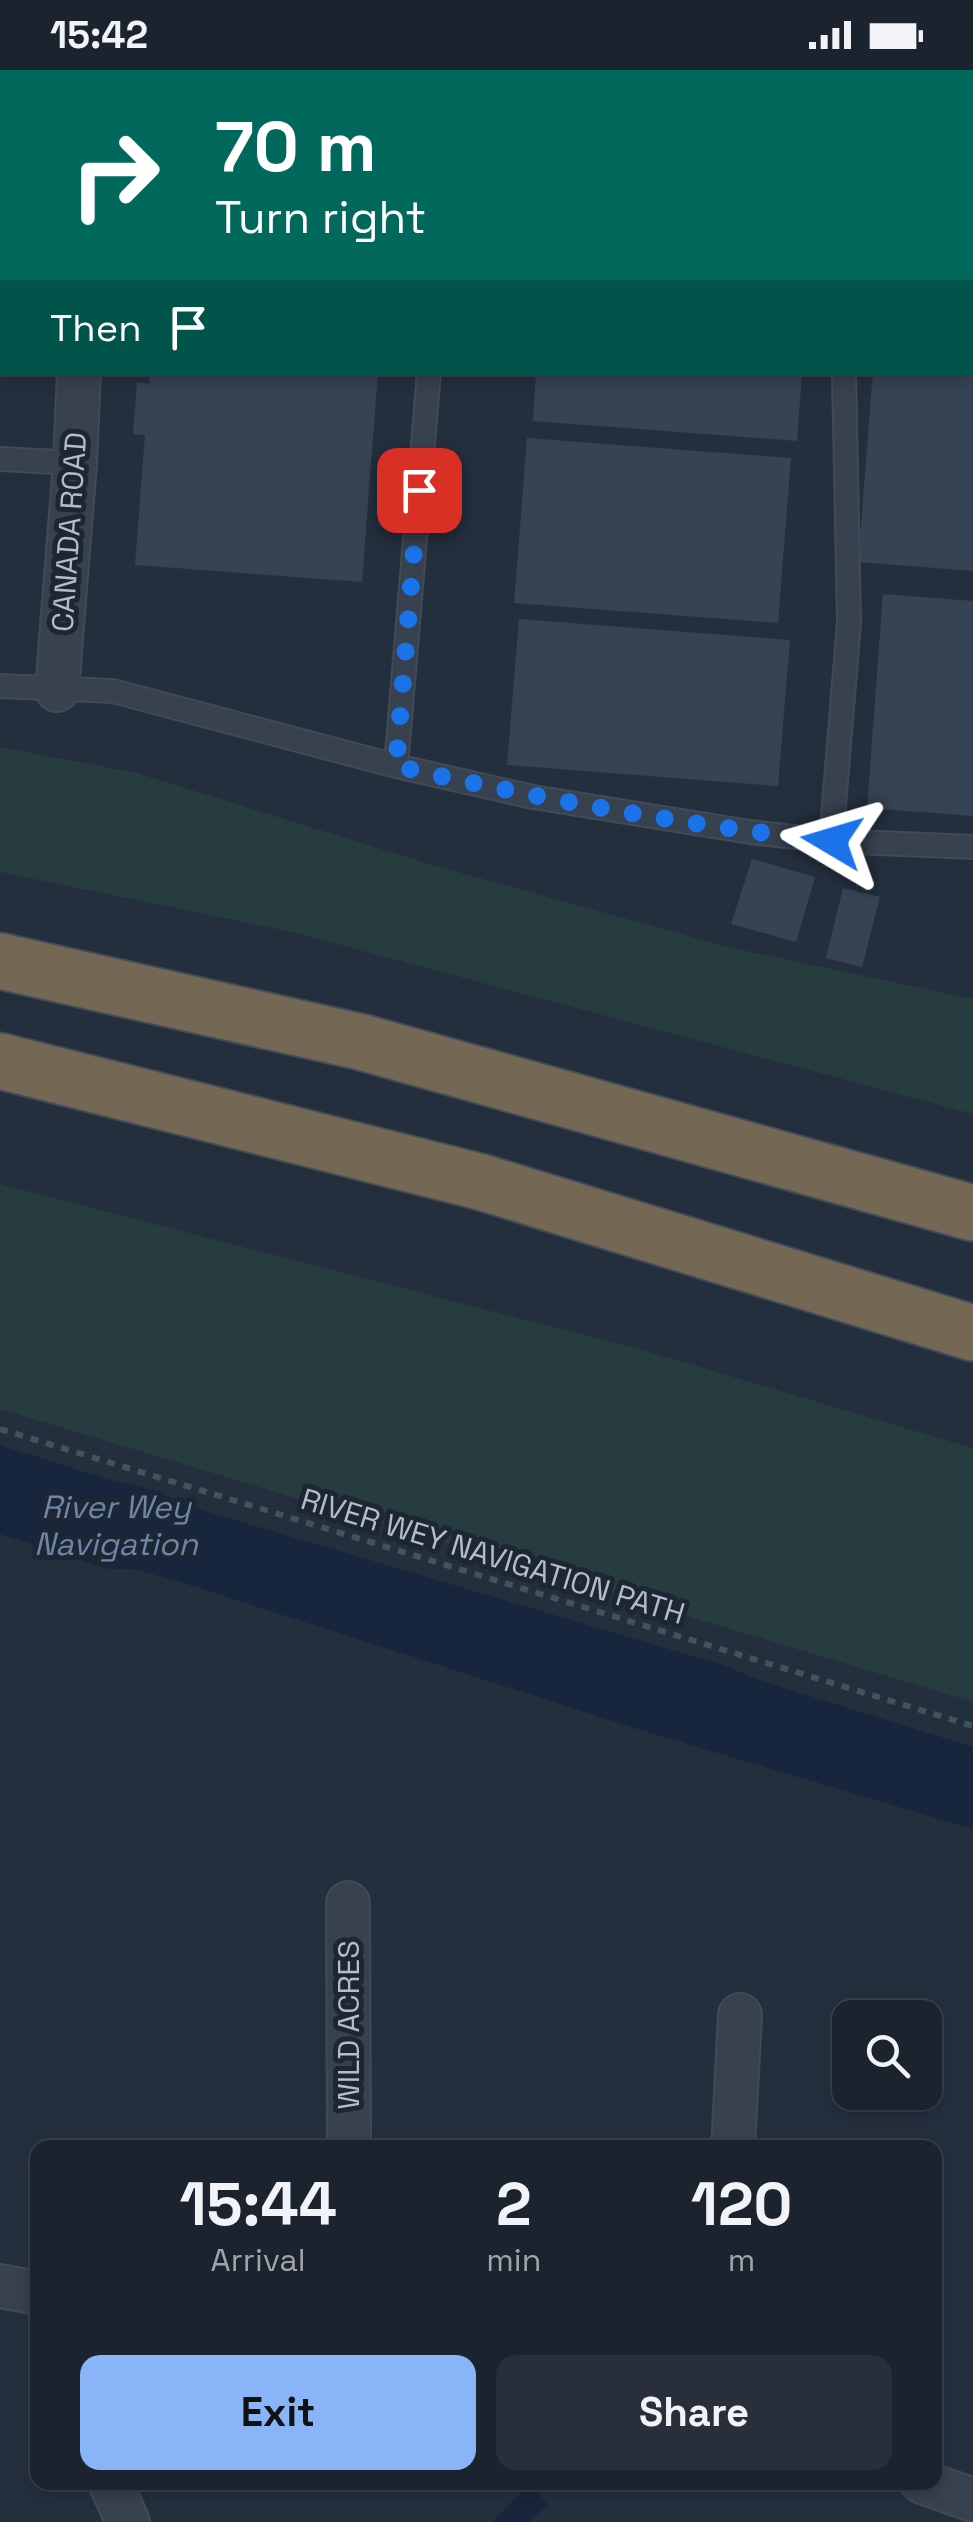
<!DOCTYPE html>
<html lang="en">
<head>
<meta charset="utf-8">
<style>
	body { margin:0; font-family:"Space Grotesk",sans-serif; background:#282f3a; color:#f1f3f6; height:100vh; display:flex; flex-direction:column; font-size:38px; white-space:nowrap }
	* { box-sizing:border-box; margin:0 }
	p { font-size:32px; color:#a0a4aa }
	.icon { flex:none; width:55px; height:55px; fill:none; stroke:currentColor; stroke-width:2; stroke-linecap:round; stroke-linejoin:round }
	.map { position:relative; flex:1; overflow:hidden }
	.panel { position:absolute; left:30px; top:2070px; width:912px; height:350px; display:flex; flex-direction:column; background:#1b232e; border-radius:20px; box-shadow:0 5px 15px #0003,0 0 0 2px #39404a }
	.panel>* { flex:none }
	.hud { position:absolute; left:0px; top:0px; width:975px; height:305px; box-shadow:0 5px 15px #0003,0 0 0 2px #39404a; background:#00695c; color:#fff; overflow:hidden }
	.controls { position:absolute; left:832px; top:1930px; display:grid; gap:20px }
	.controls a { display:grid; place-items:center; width:110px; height:110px; border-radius:20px; background:#1b232e; box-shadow:0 5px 15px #0003,0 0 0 2px #39404a; font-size:50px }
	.pin { position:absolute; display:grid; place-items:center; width:85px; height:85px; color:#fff; margin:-42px; border-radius:20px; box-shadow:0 5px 15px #0006 }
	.me { position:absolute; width:110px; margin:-55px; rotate:277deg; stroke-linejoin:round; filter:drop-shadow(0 0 8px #0008) }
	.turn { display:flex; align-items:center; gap:35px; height:210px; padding:0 50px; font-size:45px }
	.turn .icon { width:130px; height:130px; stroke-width:2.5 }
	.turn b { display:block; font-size:70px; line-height:85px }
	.then { display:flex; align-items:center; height:95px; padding:0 50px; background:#0003; gap:20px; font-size:38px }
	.eta { display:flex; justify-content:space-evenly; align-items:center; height:170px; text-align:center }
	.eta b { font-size:60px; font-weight:800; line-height:70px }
	.action { display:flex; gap:20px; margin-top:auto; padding:20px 50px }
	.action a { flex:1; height:115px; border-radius:20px; background:#8ab4f8; color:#111; font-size:40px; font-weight:800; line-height:115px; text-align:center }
	.action a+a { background:#282f3a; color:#f1f3f6 }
	.status { display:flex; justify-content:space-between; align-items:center; height:70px; padding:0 50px; background:#1b232e; direction:ltr }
	.status svg { height:28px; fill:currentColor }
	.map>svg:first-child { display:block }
</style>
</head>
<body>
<div class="status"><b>15:42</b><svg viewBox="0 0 49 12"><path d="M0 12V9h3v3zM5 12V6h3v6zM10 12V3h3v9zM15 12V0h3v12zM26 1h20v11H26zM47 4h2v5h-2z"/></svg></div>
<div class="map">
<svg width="973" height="2452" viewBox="0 0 973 2452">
	<rect width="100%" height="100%" fill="#242f3e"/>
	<path fill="#263c3f" d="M 0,677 L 137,703 L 436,796 L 728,877 L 973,929 L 973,1044 L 292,862 L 0,802 Z
		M 0,1114 L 646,1281 L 973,1378 L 973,1632 L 0,1339 Z"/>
	<path fill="#17263c" d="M 0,1375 L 107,1409 L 154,1420 L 181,1434 L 726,1596 L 761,1611 L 973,1677 L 973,1759 L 644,1661 L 174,1510 L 133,1499 L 109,1499 L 0,1464 Z
		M 529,2415 L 548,2434 L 530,2452 L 492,2452 Z"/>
	<path fill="#364354" d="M 150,302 L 378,302 L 362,512 L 135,495 L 145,365 L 133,364 L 137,312 L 149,314 Z
		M 536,302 L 802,302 L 797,371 L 533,351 Z
		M 873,302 L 973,302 L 973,501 L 858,492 Z
		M 527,368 L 791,388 L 778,553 L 514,533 Z
		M 883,524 L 973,531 L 973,746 L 867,738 Z
		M 519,549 L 790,570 L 778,716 L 507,695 Z
		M 752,789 L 815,807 L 796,872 L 731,854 Z
		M 843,818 L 880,827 L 862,897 L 826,888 Z"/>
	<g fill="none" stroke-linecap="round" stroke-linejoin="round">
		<g stroke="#414a57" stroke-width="26">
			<path id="lane" d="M 823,2 L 823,0
				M 0,88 L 2,88
				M 972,251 L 973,251
				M 0,389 L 75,393
				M 0,616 L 113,621 L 396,696 L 533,727 L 750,762 L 831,771 L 973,777
				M 396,696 L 429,302
				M 831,771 L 849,553 L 844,302"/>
		</g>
		<g stroke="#414a57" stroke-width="46">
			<path id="street" d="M 80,0 L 81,2
				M 57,620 L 75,393 L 79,302
				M 348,1833 L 349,2078
				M 733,2078 L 740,1945
				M 0,2216 L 38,2223
				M 110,2412 L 128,2452
				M 922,2412 L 973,2430"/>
		</g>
		<g stroke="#434c59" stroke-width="59">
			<path id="highway" d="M 0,891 L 361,972 L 973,1143
				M 0,991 L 481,1112 L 973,1263"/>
		</g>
		<path stroke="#3f5557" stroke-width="6" stroke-dasharray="8 8" stroke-linecap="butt" d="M 0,1359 L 973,1656"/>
		<use href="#lane" stroke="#38414e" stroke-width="22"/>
		<use href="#street" stroke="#38414e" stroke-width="42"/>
		<use href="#highway" stroke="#746855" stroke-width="55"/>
	</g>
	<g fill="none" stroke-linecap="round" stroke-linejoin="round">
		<path stroke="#1a73e8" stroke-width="18" stroke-dasharray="0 32.4" d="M 419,420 L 396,696 C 540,729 685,755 832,771"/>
	</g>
	<g text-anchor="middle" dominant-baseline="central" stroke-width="10" stroke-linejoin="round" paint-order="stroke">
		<g font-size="30" fill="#b4bcc9" stroke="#1d2633">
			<text transform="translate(69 462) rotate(-86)">CANADA ROAD</text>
			<text transform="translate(493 1486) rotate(17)">RIVER WEY NAVIGATION PATH</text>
			<text transform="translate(348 1955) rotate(-90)">WILD ACRES</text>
		</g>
		<g font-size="32" font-style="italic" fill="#6d86a8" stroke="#1d2633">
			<text x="116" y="1437">River Wey<tspan x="116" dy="37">Navigation</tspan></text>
		</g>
	</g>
</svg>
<div class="controls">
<a><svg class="icon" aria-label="search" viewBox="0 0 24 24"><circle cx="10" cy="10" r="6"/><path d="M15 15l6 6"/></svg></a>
</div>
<div class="pin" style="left:419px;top:420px;background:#d93025"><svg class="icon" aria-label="arrive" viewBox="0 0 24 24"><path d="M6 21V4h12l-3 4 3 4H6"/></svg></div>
<svg class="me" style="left:832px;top:771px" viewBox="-20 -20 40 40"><path d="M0-17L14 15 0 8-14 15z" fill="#1a73e8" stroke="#fff" stroke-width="4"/></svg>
<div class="hud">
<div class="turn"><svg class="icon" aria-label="right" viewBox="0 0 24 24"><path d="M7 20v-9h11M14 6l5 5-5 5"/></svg><div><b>70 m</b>Turn right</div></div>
<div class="then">Then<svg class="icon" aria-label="arrive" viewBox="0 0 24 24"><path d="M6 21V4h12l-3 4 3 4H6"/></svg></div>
</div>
<section class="panel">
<div class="eta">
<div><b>15:44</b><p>Arrival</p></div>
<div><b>2</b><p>min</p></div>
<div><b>120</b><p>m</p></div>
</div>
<div class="action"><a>Exit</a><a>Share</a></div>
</section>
</div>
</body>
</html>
